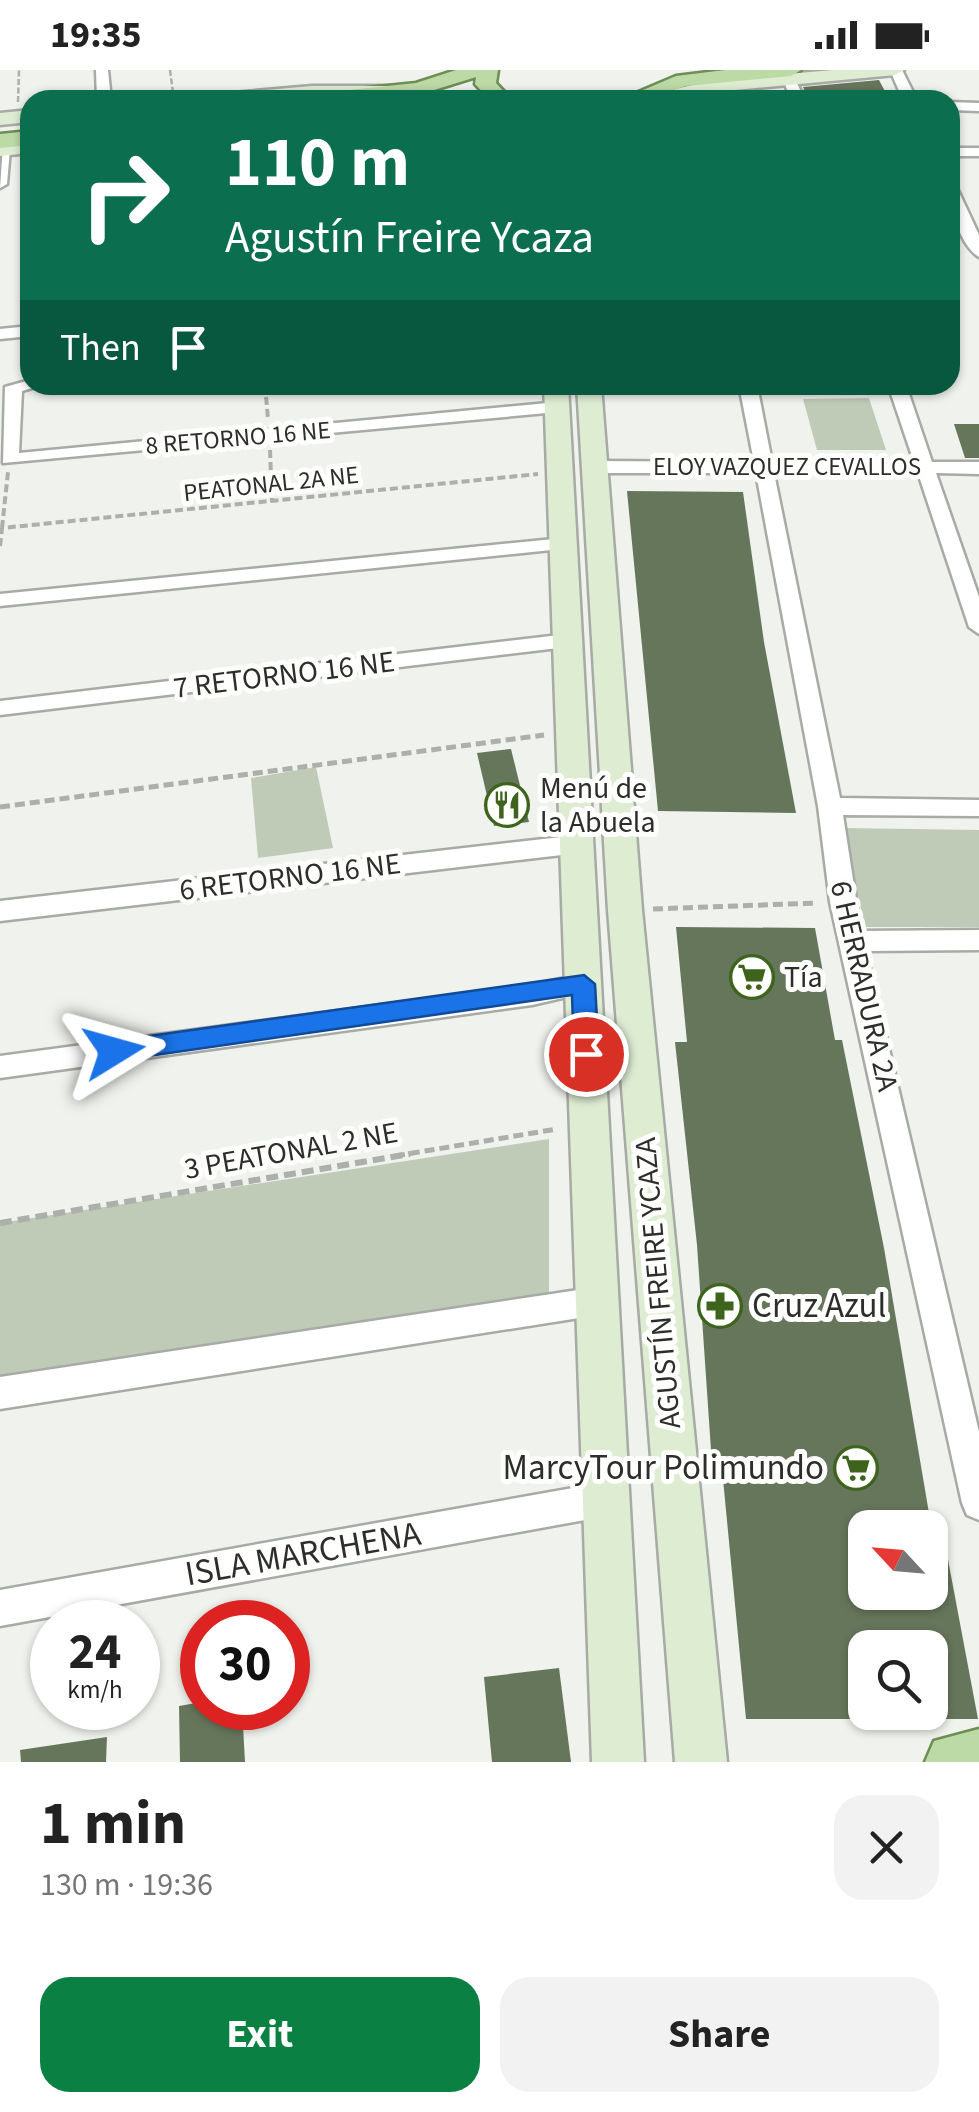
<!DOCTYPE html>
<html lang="en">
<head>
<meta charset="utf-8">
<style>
	body { margin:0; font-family:"Source Sans 3",sans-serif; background:#f2f2f2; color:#222; height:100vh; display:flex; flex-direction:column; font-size:38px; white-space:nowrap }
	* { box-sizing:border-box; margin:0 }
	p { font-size:32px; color:#767676 }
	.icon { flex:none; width:55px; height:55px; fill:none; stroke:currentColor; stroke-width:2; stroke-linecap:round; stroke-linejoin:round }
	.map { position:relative; height:1692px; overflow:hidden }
	.drawer { display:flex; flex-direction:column; background:#fff; flex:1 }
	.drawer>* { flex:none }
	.hud { position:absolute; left:20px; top:20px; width:940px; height:305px; border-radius:30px; box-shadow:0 2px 8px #0004; background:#0b6e4f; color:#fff; overflow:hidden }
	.needle { width:65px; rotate:296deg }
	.controls { position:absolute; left:848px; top:1440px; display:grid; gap:20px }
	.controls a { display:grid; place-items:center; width:100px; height:100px; border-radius:20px; background:#fff; box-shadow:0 2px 8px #0004; font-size:50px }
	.speed { position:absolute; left:30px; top:1530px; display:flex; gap:20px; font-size:50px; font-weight:700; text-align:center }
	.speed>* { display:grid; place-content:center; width:130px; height:130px; border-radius:50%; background:#fff; box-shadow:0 2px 8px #0004; line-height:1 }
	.speed small { font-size:25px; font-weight:400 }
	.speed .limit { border:15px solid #d22; background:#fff; color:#111 }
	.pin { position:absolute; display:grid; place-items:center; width:85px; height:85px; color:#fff; margin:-42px; border:5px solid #fff; border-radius:50%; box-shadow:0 2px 10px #0007 }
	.me { position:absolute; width:110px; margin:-55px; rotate:82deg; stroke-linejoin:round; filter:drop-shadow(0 0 8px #0008) }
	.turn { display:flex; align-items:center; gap:35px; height:210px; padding:0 40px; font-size:45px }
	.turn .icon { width:130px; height:130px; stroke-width:2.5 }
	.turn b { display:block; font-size:70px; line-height:85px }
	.then { display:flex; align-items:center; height:95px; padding:0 40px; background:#0003; gap:20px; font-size:38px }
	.round { display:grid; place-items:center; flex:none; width:105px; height:105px; border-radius:30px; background:#f2f2f2 }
	.overview { display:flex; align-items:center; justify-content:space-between; height:170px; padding:0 40px }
	h1 { font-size:60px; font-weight:700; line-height:75px }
	.button { display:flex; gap:20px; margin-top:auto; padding:20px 40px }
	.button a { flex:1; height:115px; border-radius:30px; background:#0b8043; color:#fff; font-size:40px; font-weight:700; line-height:115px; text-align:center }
	.button a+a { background:#f2f2f2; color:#222 }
	.status { display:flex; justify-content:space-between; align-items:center; height:70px; padding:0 50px; background:#fff; direction:ltr }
	.status svg { height:28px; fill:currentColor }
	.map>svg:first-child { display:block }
</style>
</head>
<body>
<div class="status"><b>19:35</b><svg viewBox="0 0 49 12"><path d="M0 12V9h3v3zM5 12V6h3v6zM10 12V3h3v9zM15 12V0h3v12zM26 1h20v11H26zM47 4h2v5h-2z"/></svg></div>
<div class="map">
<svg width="979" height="1692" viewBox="0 0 979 1692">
	<rect width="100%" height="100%" fill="#eff2ed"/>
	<path fill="#bfcbb7" d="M 869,328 L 886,380 L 817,380 L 803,329 Z
		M 316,697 L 333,778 L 258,788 L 251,708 Z
		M 843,758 L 979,760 L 979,857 L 865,857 Z
		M 549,1069 L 549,1226 L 0,1313 L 0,1153 Z"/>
	<path fill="#66765b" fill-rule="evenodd" d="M 879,10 L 889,29 L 808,29 L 803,17 Z
		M 954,354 L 979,354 L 979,388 L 965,388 Z
		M 627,421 L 743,422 L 764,572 L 796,743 L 658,741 Z
		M 511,679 L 529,752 L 494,756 L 477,683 Z
		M 676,857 L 815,858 L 835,970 L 842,970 L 884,1178 L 930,1449 L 940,1447 L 978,1649 L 930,1649 L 930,1578 L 865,1578 L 865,1649 L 746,1649 L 723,1409 L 713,1409 L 697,1175 L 675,972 L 687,972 ZM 865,1458 L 930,1458 L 930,1522 L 865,1522 Z
		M 559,1598 L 571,1692 L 492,1692 L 484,1607 Z
		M 202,1632 L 202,1638 L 242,1638 L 245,1692 L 180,1692 L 179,1636 Z
		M 107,1667 L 106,1692 L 21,1692 L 20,1680 Z"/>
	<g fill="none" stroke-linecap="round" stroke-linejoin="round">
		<g stroke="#a7aaa5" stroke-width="5">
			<path id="minor" d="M 96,0 L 108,0 L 111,30 L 97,30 Z
				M 890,0 L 902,0 L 917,30 L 903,30 Z
				M 789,5 L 795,9 L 805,30 L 791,30 L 783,9 Z
				M 950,32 L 979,33 L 979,41 L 950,40 Z
				M 3,75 L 10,79 L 7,114 L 0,118 Z
				M 950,78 L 979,78 L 979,86 L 950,86 Z
				M 950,114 L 957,118 L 979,165 L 979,187 C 959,175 950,136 950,114 Z
				M 30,256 L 30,266 L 0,269 L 0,259 Z
				M 30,310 L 30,315 L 42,315 L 22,321 L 19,383 L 558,332 L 567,337 L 558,342 L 3,393 L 5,317 Z
				M 739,315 L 757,315 L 772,392 L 914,392 L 888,315 L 906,315 L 932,392 L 979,392 L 979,404 L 936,403 L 979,527 L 979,564 L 969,557 L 918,403 L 774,403 L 840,728 L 979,730 L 979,746 L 843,745 L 861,861 L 979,860 L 979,880 L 866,881 L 979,1362 L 979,1450 L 967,1445 L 962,1433 L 830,832 L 818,736 L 756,403 L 594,403 L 585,397 L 594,391 L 754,392 Z
				M 564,468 L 574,474 L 571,478 L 0,536 L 0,524 Z
				M 568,564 L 575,566 L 575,576 L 0,645 L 0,631 Z
				M 579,765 L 591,774 L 579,783 L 0,851 L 0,831 Z
				M 584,904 L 593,907 L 597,914 L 593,921 L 532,935 L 0,1008 L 0,986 L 532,915 Z
				M 598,1217 L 609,1221 L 613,1231 L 609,1241 L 598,1245 L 0,1339 L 0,1307 Z
				M 607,1412 L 619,1417 L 624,1429 L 619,1441 L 607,1446 L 0,1556 L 0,1520 Z"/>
		</g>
		<g stroke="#a7aaa5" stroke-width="5">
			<path id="secondary" d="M 833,0 L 904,0 L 895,5 L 629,30 L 709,11 Z
				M 312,16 L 391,16 L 400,21 L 391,26 L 200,30 L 209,25 Z
				M 30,40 L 30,52 L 0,55 L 0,43 Z
				M 30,71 L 30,83 L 0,86 L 0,74 Z
				M 544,315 L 568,315 L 644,1692 L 592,1692 Z
				M 577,315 L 601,315 L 642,840 L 727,1692 L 675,1692 L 608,840 Z"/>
		</g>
		<g stroke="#6d8e54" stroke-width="5">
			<path id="primary" d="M 456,0 L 498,0 L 496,13 L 512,30 L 490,30 L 475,14 L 476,7 L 418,25 L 301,30 L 311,24 L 416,13 Z
				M 725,0 L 801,0 L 791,6 L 686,16 L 646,29 L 636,23 L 676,6 Z
				M 30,61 L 30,75 L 0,78 L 0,64 Z
				M 979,1659 L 979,1692 L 925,1692 L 934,1671 Z"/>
		</g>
		<path stroke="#acafab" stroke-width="2.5" stroke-dasharray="6 2.5" stroke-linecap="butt" d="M 170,0 L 174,30
			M 18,32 L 19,0"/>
		<path stroke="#acafab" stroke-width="4" stroke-dasharray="8 4" stroke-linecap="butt" d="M 265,315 L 268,349
			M 270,380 L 272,432
			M 2,458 L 8,402
			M 0,476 L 2,458 L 538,404"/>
		<path stroke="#acafab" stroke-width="5" stroke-dasharray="10 5" stroke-linecap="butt" d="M 0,737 L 544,665
			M 653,839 L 817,833
			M 395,1086 L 557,1059"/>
		<path stroke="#acafab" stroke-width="6" stroke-dasharray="12 6" stroke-linecap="butt" d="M 0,1153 L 410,1084"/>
		<use href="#minor" fill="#fff" fill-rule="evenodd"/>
		<use href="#secondary" fill="#deedd2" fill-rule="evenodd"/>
		<use href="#primary" fill="#bcdaa6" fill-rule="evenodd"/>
	</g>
	<path fill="#1a73e8" stroke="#114b97" stroke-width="2.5" d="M 584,905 L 595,914 L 599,984 L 586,994 L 574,984 L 572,925 L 114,991 L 102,981 L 114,971 Z"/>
	<defs>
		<g id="restaurant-ring" transform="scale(2.25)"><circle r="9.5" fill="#fefffd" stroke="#3e631c" stroke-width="1.5"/><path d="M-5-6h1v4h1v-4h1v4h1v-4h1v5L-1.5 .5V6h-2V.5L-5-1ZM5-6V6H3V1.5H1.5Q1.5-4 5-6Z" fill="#3e631c"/></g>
		<g id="supermarket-ring" transform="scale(2.25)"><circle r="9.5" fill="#fefffd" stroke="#3e631c" stroke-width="1.5"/><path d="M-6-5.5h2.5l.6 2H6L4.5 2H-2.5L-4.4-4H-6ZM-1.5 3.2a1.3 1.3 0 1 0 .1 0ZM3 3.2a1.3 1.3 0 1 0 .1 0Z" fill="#3e631c"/></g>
		<g id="pharmacy-ring" transform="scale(2.25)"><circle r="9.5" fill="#fefffd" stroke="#3e631c" stroke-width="1.5"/><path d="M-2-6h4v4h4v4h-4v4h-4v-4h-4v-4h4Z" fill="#3e631c"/></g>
	</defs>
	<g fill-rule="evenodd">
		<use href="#restaurant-ring" x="507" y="735"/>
		<use href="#supermarket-ring" x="752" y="907"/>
		<use href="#pharmacy-ring" x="720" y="1236"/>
		<use href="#supermarket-ring" x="856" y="1398"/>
	</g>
	<g text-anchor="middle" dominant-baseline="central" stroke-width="10" stroke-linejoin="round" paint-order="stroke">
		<g font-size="25" fill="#2c2e2c" stroke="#fefffd">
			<text transform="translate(238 368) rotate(-5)">8 RETORNO 16 NE</text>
			<text x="787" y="397">ELOY VAZQUEZ CEVALLOS</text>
			<text transform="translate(271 414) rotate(-6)">PEATONAL 2A NE</text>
		</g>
		<g font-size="30" fill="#2c2e2c" stroke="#fefffd">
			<text transform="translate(284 605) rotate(-7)">7 RETORNO 16 NE</text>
			<text transform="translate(290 807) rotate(-7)">6 RETORNO 16 NE</text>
			<text transform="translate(864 916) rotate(77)">6 HERRADURA 2A</text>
			<text transform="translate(291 1081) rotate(-10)">3 PEATONAL 2 NE</text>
			<text transform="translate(658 1213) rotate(-95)">AGUSTÍN FREIRE YCAZA</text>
		</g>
		<g font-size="30" fill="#2c2e2c" stroke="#fefffd" text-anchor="start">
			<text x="540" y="718">Menú de<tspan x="540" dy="34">la Abuela</tspan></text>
			<text x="784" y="907">Tía</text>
		</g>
		<g font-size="35" fill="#2c2e2c" stroke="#fefffd" text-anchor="start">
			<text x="752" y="1236">Cruz Azul</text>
			<text x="824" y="1398" text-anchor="end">MarcyTour Polimundo</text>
		</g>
		<g font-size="35" fill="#2c2e2c" stroke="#fefffd">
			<text transform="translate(303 1484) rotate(-10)">ISLA MARCHENA</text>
		</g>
	</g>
</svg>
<div class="controls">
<a><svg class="needle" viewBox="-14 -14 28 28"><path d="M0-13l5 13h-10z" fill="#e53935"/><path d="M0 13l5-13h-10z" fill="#767676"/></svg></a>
<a><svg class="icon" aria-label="search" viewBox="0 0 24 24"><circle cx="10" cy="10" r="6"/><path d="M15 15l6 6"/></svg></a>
</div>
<div class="speed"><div>24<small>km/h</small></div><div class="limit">30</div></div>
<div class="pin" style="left:586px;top:984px;background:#d93025"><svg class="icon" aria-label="arrive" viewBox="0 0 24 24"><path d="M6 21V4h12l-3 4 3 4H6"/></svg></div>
<svg class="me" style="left:114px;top:981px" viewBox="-20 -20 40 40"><path d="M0-17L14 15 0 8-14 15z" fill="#1a73e8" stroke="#fff" stroke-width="4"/></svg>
<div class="hud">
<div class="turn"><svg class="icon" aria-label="right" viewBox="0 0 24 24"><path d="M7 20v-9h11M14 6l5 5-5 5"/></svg><div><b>110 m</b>Agustín Freire Ycaza</div></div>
<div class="then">Then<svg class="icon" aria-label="arrive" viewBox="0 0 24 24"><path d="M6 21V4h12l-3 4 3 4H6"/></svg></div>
</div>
</div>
<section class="drawer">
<div class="overview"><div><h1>1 min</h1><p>130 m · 19:36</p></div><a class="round"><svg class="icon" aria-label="close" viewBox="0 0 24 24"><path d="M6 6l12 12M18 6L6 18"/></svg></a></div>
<div class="button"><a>Exit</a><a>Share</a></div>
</section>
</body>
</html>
